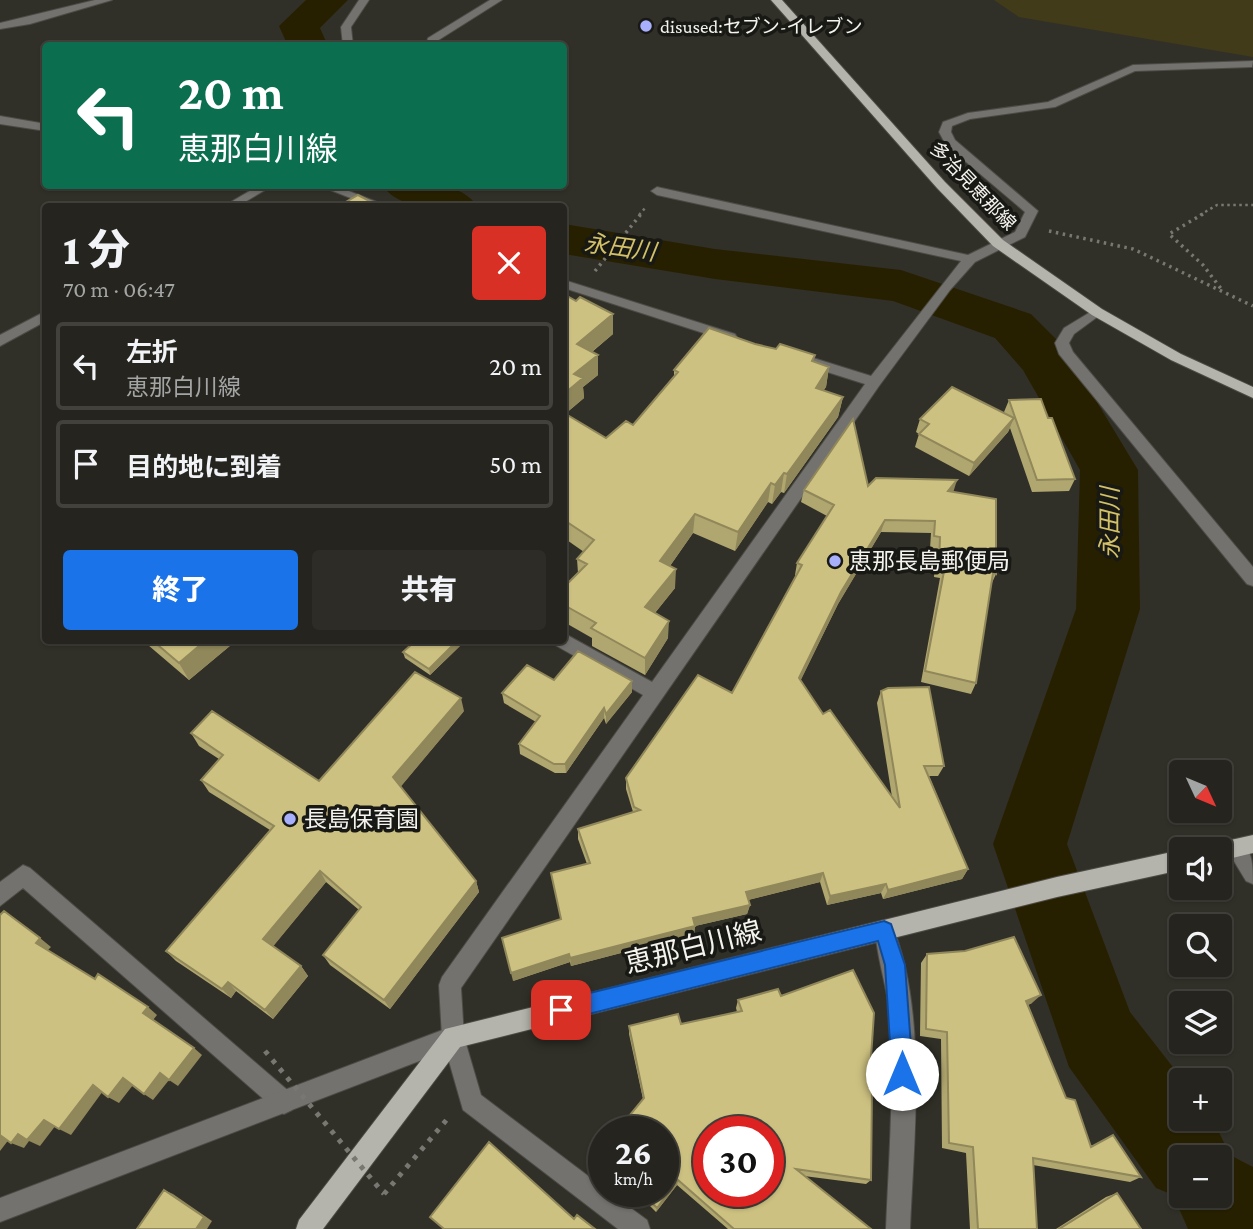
<!DOCTYPE html>
<html lang="ja">
<head>
<meta charset="utf-8">
<style>
	body { margin:0; font-family:"Crimson Pro","Noto Sans JP",serif; background:#2d2c27; color:#f1f3f6; height:100vh; display:flex; flex-direction:column; font-size:26px; white-space:nowrap }
	* { box-sizing:border-box; margin:0 }
	p { font-size:23px; color:#a3a4a4 }
	.icon { flex:none; width:38px; height:38px; fill:none; stroke:currentColor; stroke-width:2; stroke-linecap:round; stroke-linejoin:round }
	.map { position:relative; flex:1; overflow:hidden }
	.sheet { position:absolute; left:42px; top:203px; width:525px; height:441px; display:flex; flex-direction:column; background:#25241e; border-radius:7px; box-shadow:0 2px 5px #0004,0 0 0 2px #42413c }
	.sheet>* { flex:none }
	.guide { position:absolute; left:42px; top:42px; width:525px; height:147px; border-radius:7px; box-shadow:0 2px 5px #0004,0 0 0 2px #42413c; background:#0b6e4f; color:#fff; overflow:hidden }
	.needle { width:46px; rotate:134deg }
	.controls { position:absolute; left:1169px; top:760px; display:grid; gap:14px }
	.controls a { display:grid; place-items:center; width:63px; height:63px; border-radius:7px; background:#25241e; box-shadow:0 2px 5px #0004,0 0 0 2px #42413c; font-size:35px }
	.speed { position:absolute; left:588px; top:1116px; display:flex; gap:14px; font-size:35px; font-weight:700; text-align:center }
	.speed>* { display:grid; place-content:center; width:91px; height:91px; border-radius:50%; background:#25241e; box-shadow:0 2px 5px #0004,0 0 0 2px #42413c; line-height:1 }
	.speed small { font-size:18px; font-weight:400 }
	.speed .limit { border:10px solid #d22; background:#fff; color:#111 }
	.pin { position:absolute; display:grid; place-items:center; width:60px; height:60px; color:#fff; margin:-30px; border-radius:14px; box-shadow:0 4px 10px #0006 }
	.me { position:absolute; width:77px; margin:-38px; rotate:0deg; stroke-linejoin:round; filter:drop-shadow(0 0 5px #0008) }
	.turn { display:flex; align-items:center; gap:24px; height:147px; padding:0 21px; font-size:32px }
	.turn .icon { width:91px; height:91px; stroke-width:2.5 }
	.turn b { display:block; font-size:49px; line-height:60px }
	.round { display:grid; place-items:center; flex:none; width:74px; height:74px; border-radius:7px; background:#2d2c27 }
	.headline { display:flex; align-items:center; justify-content:space-between; height:119px; padding:0 21px }
	h1 { font-size:42px; font-weight:800; line-height:52px }
	.primary-button { display:flex; gap:14px; margin-top:auto; padding:14px 21px }
	.primary-button a { flex:1; height:80px; border-radius:7px; background:#1a73e8; color:#fff; font-size:28px; font-weight:800; line-height:80px; text-align:center }
	.primary-button a+a { background:#2d2c27; color:#f1f3f6 }
	ul { padding:0; list-style:none }
	li { display:flex; align-items:center; gap:21px; height:88px; margin:0 14px 10px; padding:0 7px; border:4px solid #42413c; border-radius:7px }
	li div { flex:1 }
	li b { display:block; font-size:26px }
	li em { font-style:normal }
	.map>svg:first-child { display:block }
</style>
</head>
<body>
<div class="map">
<svg width="1253" height="1229" viewBox="0 0 1253 1229">
	<rect width="100%" height="100%" fill="#313028"/>
	<path fill="#413b1a" d="M 994,0 L 1253,0 L 1253,57 L 1019,17 Z"/>
	<g fill="none" stroke-linecap="round" stroke-linejoin="round">
		<path fill="#272000" fill-rule="evenodd" d="M 306,0 L 348,0 L 320,28 L 328,46 L 288,46 L 279,26 Z
			M 383,186 C 412,183 459,179 477,206 C 448,209 402,213 383,186 Z
			M 564,224 L 715,249 L 901,270 L 1031,314 L 1063,346 L 1138,470 L 1140,609 L 1067,844 L 1130,1012 L 1183,1080 L 1181,1118 L 1212,1118 L 1230,1155 L 1253,1167 L 1253,1229 L 1188,1229 L 1173,1195 L 1156,1188 L 1069,1067 L 993,844 L 1076,609 L 1080,470 L 1023,370 L 995,338 L 893,301 L 715,279 L 564,254 ZM 1181,1157 L 1220,1157 L 1220,1195 L 1181,1195 Z"/>
		<g stroke="#4c4b44" stroke-width="2">
			<path id="minor" d="M 95,0 L 112,0 L 30,24 L 0,29 L 0,23 Z
				M 359,0 L 369,0 L 351,27 L 353,46 L 343,46 L 341,27 Z
				M 490,0 L 502,0 L 437,41 L 436,46 L 426,46 L 428,38 Z
				M 1253,61 L 1252,67 L 1135,71 L 1055,107 L 970,119 L 952,126 L 951,132 L 955,140 L 1038,211 L 1025,237 L 975,262 L 950,290 L 879,386 L 461,988 L 464,1037 L 481,1095 L 604,1188 L 604,1192 L 609,1192 L 647,1220 L 650,1229 L 618,1229 L 463,1110 L 442,1037 L 439,985 L 442,977 L 643,695 L 555,645 L 552,640 L 564,640 L 564,634 L 567,635 L 652,682 L 865,384 L 802,364 L 802,358 L 807,356 L 871,376 L 961,261 L 657,195 L 651,191 L 657,187 L 968,255 L 1015,232 L 1025,212 L 946,145 L 939,132 L 943,122 L 968,113 L 1048,102 L 1133,65 Z
				M 0,116 L 46,124 L 46,131 L 0,124 Z
				M 258,186 L 272,186 L 238,206 L 224,206 Z
				M 320,186 L 336,186 L 387,206 L 371,206 Z
				M 564,280 L 735,334 L 737,337 L 735,340 L 725,340 L 564,288 Z
				M 1097,308 L 1104,312 L 1074,334 L 1069,343 L 1073,352 L 1253,567 L 1253,586 L 1247,584 L 1059,354 L 1055,343 L 1064,328 Z
				M 46,311 L 46,321 L 0,346 L 0,335 Z
				M 1236,839 C 1253,846 1253,866 1253,884 L 1246,881 L 1226,848 L 1229,841 Z
				M 23,865 L 30,868 L 292,1094 L 296,1102 L 292,1110 L 284,1114 L 276,1110 L 23,888 L 0,906 L 0,882 Z
				M 884,920 L 891,923 C 928,1009 914,1136 910,1229 L 886,1229 C 889,1155 895,1081 889,1007 C 887,988 871,935 877,923 Z"/>
		</g>
		<g stroke="#4c4b44" stroke-width="2">
			<path id="tertiary" d="M 453,1026 L 461,1029 L 464,1037 L 461,1045 L 0,1222 L 0,1198 Z"/>
		</g>
		<g stroke="#4c4b44" stroke-width="2">
			<path id="primary" d="M 771,0 L 782,0 L 945,182 L 1003,240 L 1102,309 L 1181,354 L 1253,387 L 1253,398 L 1171,360 L 1092,315 L 993,246 L 937,188 Z
				M 1253,835 L 1253,853 L 1220,861 L 1220,849 L 1211,849 L 1213,844 Z
				M 1181,850 L 1181,870 L 1057,897 L 460,1047 L 323,1229 L 296,1229 L 299,1220 L 445,1029 L 1057,877 Z"/>
		</g>
		<path stroke="#787771" stroke-width="2.5" stroke-dasharray="2.5 3.5" stroke-linecap="butt" d="M 639,215 L 646,207
			M 1200,215 L 1217,205 L 1253,205"/>
		<path stroke="#787771" stroke-width="3.5" stroke-dasharray="2.5 4.5" stroke-linecap="butt" d="M 1203,214 L 1169,234 L 1203,265 L 1222,290
			M 1049,231 L 1133,249 L 1253,306
			M 595,271 L 641,214"/>
		<path stroke="#787771" stroke-width="5" stroke-dasharray="4.5 7" stroke-linecap="butt" d="M 384,1194 L 449,1117"/>
		<use href="#minor" fill="#73726e" fill-rule="evenodd"/>
		<use href="#tertiary" fill="#73726e" fill-rule="evenodd"/>
		<use href="#primary" fill="#b5b4ac" fill-rule="evenodd"/>
		<path stroke="#787771" stroke-width="5" stroke-dasharray="4.5 7" stroke-linecap="butt" d="M 265,1051 L 384,1194"/>
	</g>
	<path fill="#b0a66f" d="M 564,302 L 613,334 L 592,352 L 598,355 L 598,375 L 583,387 L 584,398 L 565,414 L 606,438 L 633,425 L 674,376 L 674,370 L 755,344 L 829,367 L 826,387 L 823,390 L 843,397 L 838,417 L 784,493 L 781,492 L 772,504 L 768,502 L 735,551 L 693,533 L 670,566 L 675,588 L 655,613 L 668,638 L 645,675 L 592,646 L 592,638 L 564,622 L 564,587 L 578,573 L 577,559 L 584,552 L 564,538 Z
		M 1009,400 L 1048,418 L 1075,479 L 1069,491 L 1032,492 L 1010,428 L 1008,432 L 969,476 L 915,447 L 919,434 L 916,432 L 920,419 L 1005,414 L 1004,412 Z
		M 868,486 L 953,492 L 996,574 L 991,585 L 976,683 L 971,694 L 921,682 L 940,578 L 934,577 L 935,550 L 930,549 L 931,533 L 881,532 L 838,604 L 800,681 L 823,714 L 892,797 L 877,703 L 881,691 L 944,766 L 938,776 L 929,776 L 968,869 L 962,879 L 883,899 L 881,893 L 827,905 L 820,882 L 748,900 L 750,905 L 747,914 L 695,926 L 694,934 L 571,966 L 570,962 L 513,981 L 561,920 L 551,873 L 587,864 L 578,839 L 578,829 L 633,812 L 626,789 L 626,778 L 732,693 L 796,576 L 795,575 L 797,563 L 827,516 L 801,502 L 804,490 Z
		M 145,640 L 237,640 L 189,680 L 148,645 Z
		M 408,640 L 461,645 L 430,675 L 405,658 L 403,652 L 410,646 Z
		M 554,680 L 632,692 L 606,724 L 604,718 L 566,773 L 555,773 L 520,754 L 519,744 L 536,722 L 504,703 L 502,693 Z
		M 464,711 L 400,787 L 476,881 L 479,892 L 390,1009 L 330,965 L 323,955 L 359,910 L 326,882 L 273,946 L 301,966 L 308,976 L 273,1019 L 236,991 L 231,998 L 176,961 L 166,951 L 270,830 L 209,792 L 201,780 L 219,759 L 199,746 L 191,733 L 319,781 Z
		M 927,954 L 1032,1003 L 1028,1005 L 1066,1098 L 1091,1147 L 1141,1177 L 1130,1182 L 1033,1165 L 1037,1229 L 970,1229 L 966,1153 L 942,1148 L 941,1039 L 920,1036 L 921,963 Z
		M 781,996 L 869,1087 L 871,1180 L 866,1184 L 804,1176 L 871,1229 L 728,1229 L 677,1185 L 656,1212 L 636,1192 L 663,1192 L 629,1034 L 629,1026 L 681,1024 L 737,1012 L 736,1008 L 738,1000 Z
		M 1117,1193 L 1141,1229 L 1056,1229 L 1106,1197 Z"/>
	<path fill="#90875a" d="M 613,314 L 613,334 L 578,363 L 577,344 Z
		M 598,355 L 598,375 L 583,387 L 584,398 L 564,415 L 564,394 L 574,374 Z
		M 829,367 L 826,387 L 813,408 L 816,388 Z
		M 843,397 L 838,417 L 784,493 L 787,474 Z
		M 1014,418 L 1008,432 L 969,476 L 974,463 Z
		M 784,473 L 781,492 L 772,504 L 775,485 Z
		M 957,480 L 953,493 L 948,491 Z
		M 771,483 L 768,502 L 735,551 L 738,532 Z
		M 695,514 L 693,533 L 660,580 L 660,561 Z
		M 885,520 L 881,532 L 838,604 L 796,690 L 799,678 L 841,592 Z
		M 676,569 L 675,588 L 645,625 L 645,607 Z
		M 669,621 L 668,638 L 645,675 L 645,658 Z
		M 206,640 L 237,640 L 189,680 L 179,663 Z
		M 458,640 L 460,640 L 461,645 L 430,675 L 429,669 Z
		M 632,681 L 632,692 L 606,724 L 606,714 Z
		M 461,698 L 464,711 L 398,790 L 393,777 Z
		M 604,708 L 604,718 L 566,773 L 565,764 Z
		M 968,869 L 962,879 L 883,899 L 888,890 Z
		M 320,871 L 326,882 L 271,949 L 263,939 Z
		M 823,873 L 820,882 L 744,901 L 746,892 Z
		M 476,881 L 479,892 L 390,1009 L 384,1000 Z
		M 886,884 L 881,893 L 827,905 L 830,896 Z
		M 750,905 L 747,914 L 695,926 L 694,934 L 571,966 L 570,958 L 693,918 Z
		M 40,938 L 51,947 L 47,951 L 36,943 Z
		M 569,954 L 570,962 L 513,981 L 511,973 Z
		M 301,966 L 308,976 L 273,1019 L 265,1010 Z
		M 228,982 L 236,991 L 231,998 L 222,989 Z
		M 1041,995 L 1032,1003 L 1019,1009 L 1026,1001 Z
		M 148,1007 L 157,1015 L 153,1020 L 143,1013 Z
		M 194,1048 L 202,1055 L 178,1086 L 169,1080 L 153,1100 L 144,1094 L 160,1073 Z
		M 123,1078 L 133,1085 L 119,1103 L 108,1097 Z
		M 93,1085 L 103,1091 L 71,1135 L 59,1129 Z
		M 44,1120 L 56,1125 L 40,1146 L 29,1141 L 24,1148 L 11,1143 L 18,1134 Z
		M 0,1134 L 10,1138 L 0,1151 Z
		M 678,1180 L 677,1185 L 656,1212 L 657,1208 Z
		M 164,1190 L 173,1194 L 212,1221 L 207,1229 L 196,1229 Z"/>
	<path fill="#cdc181" stroke="#90875a" stroke-width="2" fill-rule="evenodd" d="M 358,195 L 379,206 L 339,206 Z
		M 569,297 L 576,301 L 580,297 L 613,314 L 577,344 L 598,355 L 574,374 L 583,378 L 564,394 L 564,302 Z
		M 709,328 L 755,344 L 776,349 L 780,344 L 815,355 L 812,361 L 829,367 L 816,388 L 843,397 L 787,474 L 784,473 L 775,485 L 771,483 L 738,532 L 695,514 L 660,561 L 676,569 L 645,607 L 669,621 L 645,658 L 591,628 L 596,623 L 564,605 L 564,587 L 587,564 L 577,559 L 594,540 L 564,520 L 564,413 L 606,438 L 626,421 L 633,425 L 678,372 L 674,370 Z
		M 952,387 L 1014,418 L 974,463 L 919,434 L 929,424 L 920,419 Z
		M 1041,399 L 1048,418 L 1052,418 L 1075,479 L 1037,480 L 1009,400 Z
		M 853,419 L 868,486 L 876,478 L 957,480 L 948,491 L 996,499 L 996,574 L 993,573 L 976,683 L 925,671 L 945,566 L 939,565 L 940,537 L 934,536 L 935,521 L 885,520 L 841,592 L 799,678 L 823,714 L 830,710 L 900,808 L 881,691 L 888,688 L 929,687 L 944,766 L 924,766 L 968,869 L 888,890 L 886,884 L 830,896 L 823,873 L 746,892 L 750,905 L 693,918 L 695,926 L 570,958 L 569,954 L 511,973 L 502,938 L 561,919 L 551,873 L 590,863 L 578,829 L 640,810 L 634,807 L 626,778 L 698,675 L 732,693 L 802,565 L 797,563 L 834,505 L 804,490 Z
		M 152,640 L 206,640 L 179,663 Z
		M 409,640 L 458,640 L 429,669 L 403,652 L 413,643 Z
		M 578,651 L 632,681 L 606,714 L 604,708 L 565,764 L 554,764 L 519,744 L 540,716 L 502,693 L 527,665 L 554,680 Z
		M 415,672 L 461,698 L 393,777 L 476,881 L 384,1000 L 323,955 L 361,907 L 320,871 L 263,939 L 301,966 L 265,1010 L 228,982 L 222,989 L 166,951 L 274,826 L 201,780 L 223,755 L 191,733 L 212,711 L 319,781 Z
		M 4,911 L 40,938 L 36,943 L 95,979 L 98,974 L 148,1007 L 143,1013 L 194,1048 L 169,1080 L 160,1073 L 144,1094 L 123,1078 L 108,1097 L 93,1085 L 59,1129 L 44,1120 L 27,1140 L 18,1134 L 11,1143 L 0,1135 L 0,915 Z
		M 1014,937 L 1041,995 L 1026,1001 L 1066,1098 L 1075,1100 L 1091,1147 L 1113,1135 L 1141,1177 L 1033,1158 L 1037,1229 L 978,1229 L 973,1147 L 949,1143 L 947,1032 L 926,1029 L 927,954 L 965,951 Z
		M 853,970 L 874,1013 L 869,1087 L 872,1087 L 871,1180 L 796,1169 L 871,1229 L 734,1229 L 678,1180 L 657,1208 L 641,1192 L 663,1192 L 663,1132 L 616,1132 L 644,1098 L 629,1026 L 678,1014 L 681,1024 L 742,1011 L 738,1000 L 778,989 L 781,996 ZM 709,1132 L 768,1132 L 768,1192 L 709,1192 Z
		M 489,1142 L 574,1219 L 577,1215 L 595,1229 L 444,1229 L 430,1217 Z
		M 164,1190 L 204,1217 L 196,1229 L 137,1229 Z
		M 1117,1193 L 1141,1229 L 1059,1229 Z"/>
	<path fill="#1a73e8" stroke="#114b97" stroke-width="2" d="M 884,921 L 891,924 L 905,965 L 913,1074 L 909,1082 L 902,1085 L 895,1082 L 892,1074 L 885,965 L 878,941 L 561,1021 L 554,1018 L 551,1010 L 554,1003 L 561,1000 Z"/>
	<g fill="#a8b0fc" stroke="#181814" stroke-width="2.5">
		<circle cx="646" cy="26" r="7"/>
		<circle cx="835" cy="561" r="7"/>
		<circle cx="290" cy="819" r="7"/>
	</g>
	<g text-anchor="middle" dominant-baseline="central" stroke-width="7" stroke-linejoin="round" paint-order="stroke">
		<g font-size="19" fill="#f4f3ee" stroke="#181814" text-anchor="start">
			<text x="660" y="26">disused:セブン-イレブン</text>
		</g>
		<g font-size="19" fill="#f4f3ee" stroke="#181814">
			<text transform="translate(973 186) rotate(46)">多治見恵那線</text>
		</g>
		<g font-size="23" fill="#f4f3ee" stroke="#181814" text-anchor="start">
			<text x="849" y="561">恵那長島郵便局</text>
			<text x="304" y="819">長島保育園</text>
		</g>
		<g font-size="24" font-style="italic" fill="#d2c166" stroke="#181814">
			<text transform="translate(620 247) rotate(8)">永田川</text>
			<text transform="translate(1109 523) rotate(-90)">永田川</text>
		</g>
		<g font-size="28" fill="#f4f3ee" stroke="#181814">
			<text transform="translate(693 947) rotate(-14)">恵那白川線</text>
		</g>
	</g>
</svg>
<div class="controls">
<a><svg class="needle" viewBox="-14 -14 28 28"><path d="M0-13l5 13h-10z" fill="#e53935"/><path d="M0 13l5-13h-10z" fill="#a3a4a4"/></svg></a>
<a><svg class="icon" aria-label="sound" viewBox="0 0 24 24"><path d="M4 9h4l5-4v14l-5-4H4zM17 9q2 3 0 6"/></svg></a>
<a><svg class="icon" aria-label="search" viewBox="0 0 24 24"><circle cx="10" cy="10" r="6"/><path d="M15 15l6 6"/></svg></a>
<a><svg class="icon" aria-label="layers" viewBox="0 0 24 24"><path d="M12 4l9 5-9 5-9-5zM3 14l9 5 9-5"/></svg></a>
<a>+</a>
<a>−</a>
</div>
<div class="speed"><div>26<small>km/h</small></div><div class="limit">30</div></div>
<div class="pin" style="left:561px;top:1010px;background:#d93025"><svg class="icon" aria-label="arrive" viewBox="0 0 24 24"><path d="M6 21V4h12l-3 4 3 4H6"/></svg></div>
<svg class="me" style="left:902px;top:1074px" viewBox="-20 -20 40 40"><circle r="19" fill="#fff"/><path d="M0-13L10 11 0 6-10 11z" fill="#1a73e8"/></svg>
<div class="guide">
<div class="turn"><svg class="icon" aria-label="left" viewBox="0 0 24 24"><path d="M17 20v-9H6M10 6l-5 5 5 5"/></svg><div><b>20 m</b>恵那白川線</div></div>
</div>
<section class="sheet">
<div class="headline"><div><h1>1 分</h1><p>70 m · 06:47</p></div><a class="round" style="background:#d93025;color:#fff"><svg class="icon" aria-label="close" viewBox="0 0 24 24"><path d="M6 6l12 12M18 6L6 18"/></svg></a></div>
<ul>
<li><svg class="icon" aria-label="left" viewBox="0 0 24 24"><path d="M17 20v-9H6M10 6l-5 5 5 5"/></svg><div><b>左折</b><p>恵那白川線</p></div><em>20 m</em></li>
<li><svg class="icon" aria-label="arrive" viewBox="0 0 24 24"><path d="M6 21V4h12l-3 4 3 4H6"/></svg><div><b>目的地に到着</b></div><em>50 m</em></li>
</ul>
<div class="primary-button"><a>終了</a><a>共有</a></div>
</section>
</div>
</body>
</html>
